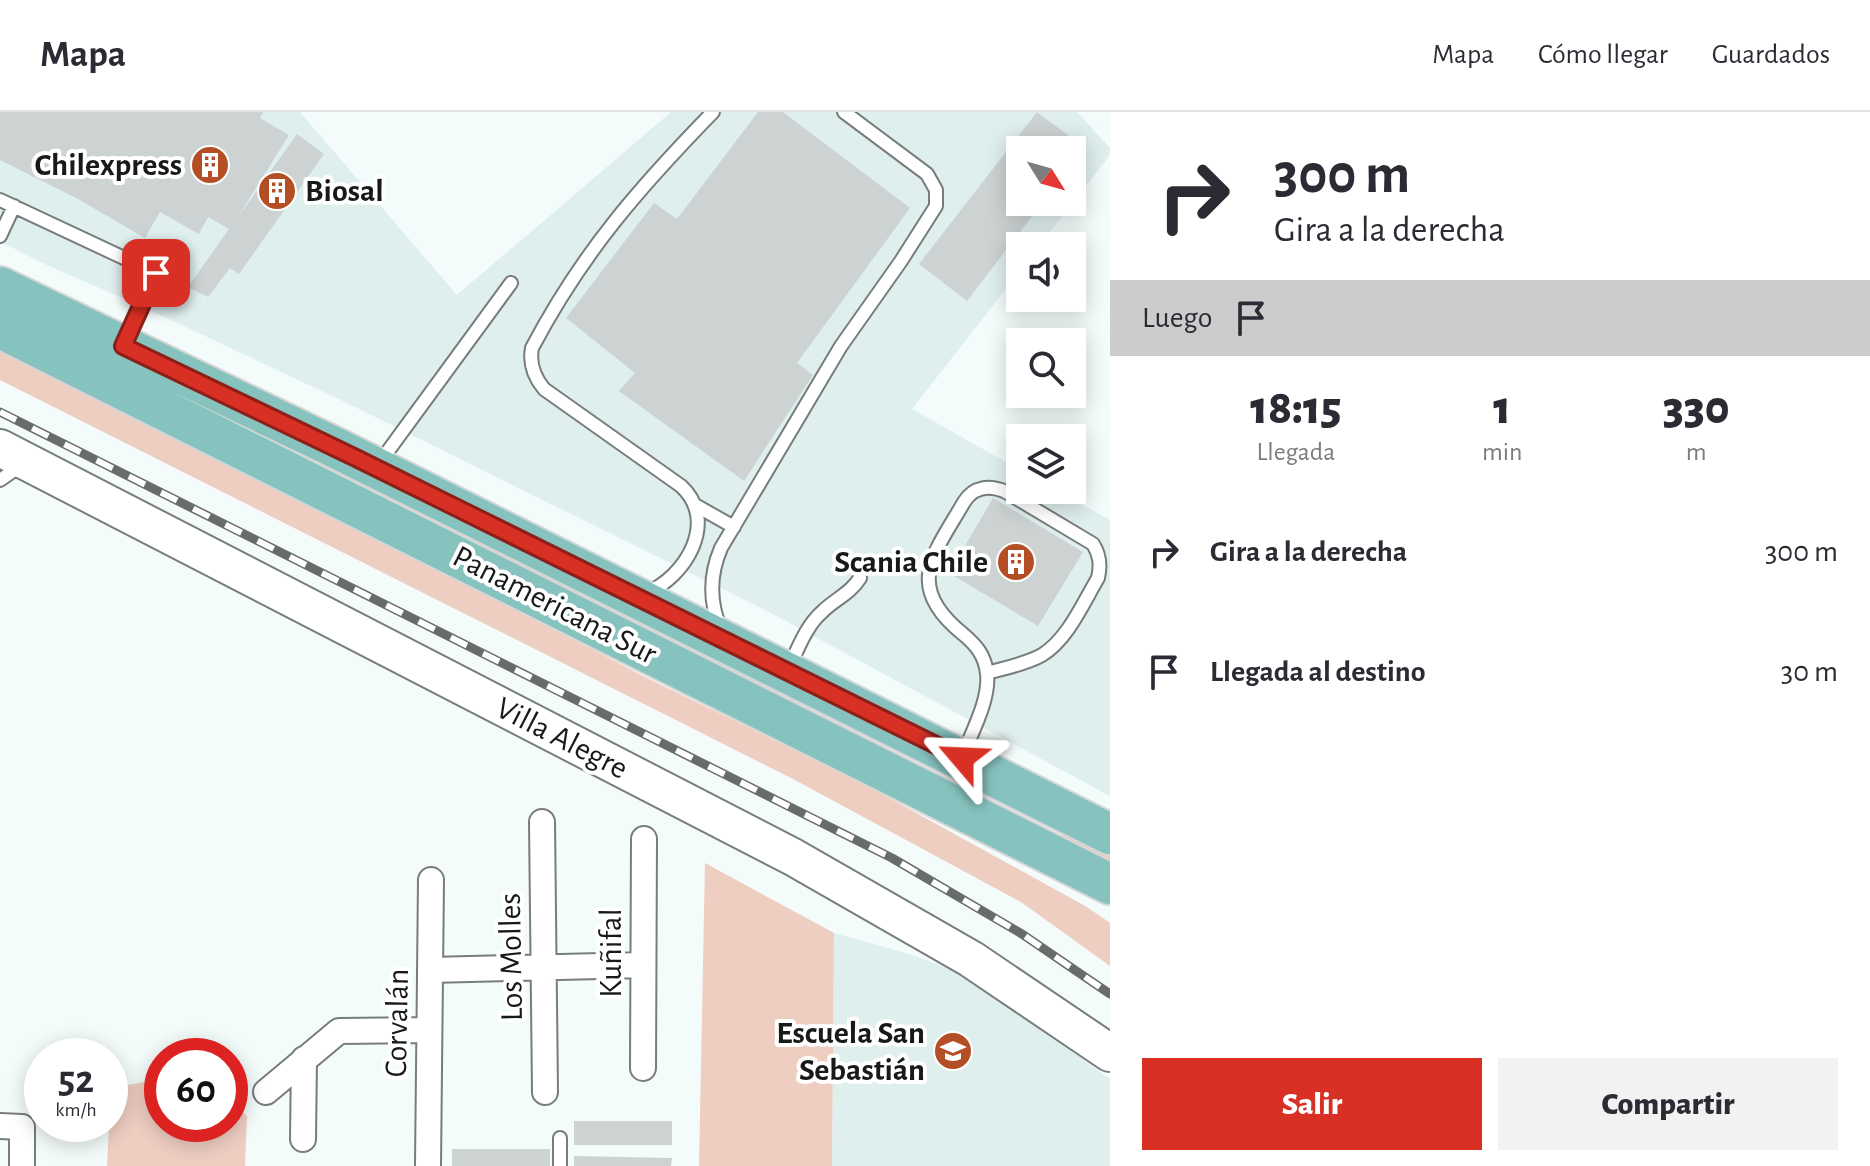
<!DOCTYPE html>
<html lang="es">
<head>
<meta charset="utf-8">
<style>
	body { margin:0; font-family:"Alegreya Sans",sans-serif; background:#f2f2f3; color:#2b2b33; height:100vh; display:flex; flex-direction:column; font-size:30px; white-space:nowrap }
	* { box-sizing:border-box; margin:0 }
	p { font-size:26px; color:#7c7c81 }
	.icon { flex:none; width:44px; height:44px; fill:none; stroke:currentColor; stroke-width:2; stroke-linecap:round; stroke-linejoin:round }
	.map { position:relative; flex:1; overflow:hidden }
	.panel { display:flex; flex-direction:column; background:#fff; width:760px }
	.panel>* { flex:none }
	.banner { background:#fff; color:#2b2b33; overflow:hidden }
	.needle { width:52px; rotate:127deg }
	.tools { position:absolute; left:1006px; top:24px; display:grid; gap:16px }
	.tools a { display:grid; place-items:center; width:80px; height:80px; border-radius:0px; background:#fff; box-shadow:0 4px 20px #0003; font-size:40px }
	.speed { position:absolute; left:24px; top:926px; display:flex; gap:16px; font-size:40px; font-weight:700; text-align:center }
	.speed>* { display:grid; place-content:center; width:104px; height:104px; border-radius:50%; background:#fff; box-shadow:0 4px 20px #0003; line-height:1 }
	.speed small { font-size:20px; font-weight:400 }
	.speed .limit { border:12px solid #d22; background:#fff; color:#111 }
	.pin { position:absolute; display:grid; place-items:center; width:68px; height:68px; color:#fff; margin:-34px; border-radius:16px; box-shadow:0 4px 12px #0006 }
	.me { position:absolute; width:88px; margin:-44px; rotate:296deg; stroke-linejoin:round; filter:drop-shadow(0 0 6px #0008) }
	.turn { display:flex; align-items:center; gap:28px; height:168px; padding:0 32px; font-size:36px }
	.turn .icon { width:104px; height:104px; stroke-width:2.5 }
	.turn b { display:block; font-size:56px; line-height:68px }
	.then { display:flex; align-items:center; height:76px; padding:0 32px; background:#0003; gap:16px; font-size:30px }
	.eta { display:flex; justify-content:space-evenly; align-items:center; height:136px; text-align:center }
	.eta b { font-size:48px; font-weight:800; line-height:56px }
	.primary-button { display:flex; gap:16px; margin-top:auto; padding:16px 32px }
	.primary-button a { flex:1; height:92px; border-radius:0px; background:#d93025; color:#fff; font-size:32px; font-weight:800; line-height:92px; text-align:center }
	.primary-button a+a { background:#f2f2f3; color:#2b2b33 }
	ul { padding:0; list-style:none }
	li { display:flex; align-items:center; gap:24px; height:120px; padding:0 32px }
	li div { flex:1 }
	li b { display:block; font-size:30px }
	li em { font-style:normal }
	header { display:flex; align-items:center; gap:48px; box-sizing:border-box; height:112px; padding:0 40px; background:#fff; border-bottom:2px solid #e1e1e2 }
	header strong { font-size:38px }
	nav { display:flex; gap:44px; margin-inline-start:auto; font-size:28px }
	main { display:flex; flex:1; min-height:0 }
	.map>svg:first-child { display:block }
</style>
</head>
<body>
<header>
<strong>Mapa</strong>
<nav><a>Mapa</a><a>Cómo llegar</a><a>Guardados</a></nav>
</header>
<main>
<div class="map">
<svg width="1110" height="1054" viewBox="0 0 1110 1054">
	<rect width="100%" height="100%" fill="#f4fbfb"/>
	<path fill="#dfefee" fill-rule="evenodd" d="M 0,0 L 300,0 L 457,183 L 671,0 L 1077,0 L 1110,36 L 1110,43 L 1039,134 L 1020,134 L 1020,159 L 912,297 L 1020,358 L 1020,378 L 1056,378 L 1110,408 L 1110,684 L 769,500 L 345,290 L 141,194 L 40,150 L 0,129 ZM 1020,38 L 1072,38 L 1072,90 L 1020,90 Z
		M 834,821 L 909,842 L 970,864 L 1110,967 L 1110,1054 L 832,1054 Z"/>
	<path fill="#efcec2" d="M 0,233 L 287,376 L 643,564 L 862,671 L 1087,795 L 1110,811 L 1110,854 L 1021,790 L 793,667 L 0,268 Z
		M 1067,717 L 1110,740 L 1110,759 L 1056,731 Z
		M 705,751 L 834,821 L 832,1054 L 699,1054 Z
		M 162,967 L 162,1012 L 230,1012 L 230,986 L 247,1004 L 245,1054 L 107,1054 L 109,1012 L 116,975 Z"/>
	<path fill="#cdd3d3" d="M 0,0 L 263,0 L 260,6 L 289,23 L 238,105 L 297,22 L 324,42 L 239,162 L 230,156 L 208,185 L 188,175 L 229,117 L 208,105 L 199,122 L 160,100 L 145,126 L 78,87 L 0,48 Z
		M 758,0 L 783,0 L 910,96 L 797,251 L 813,263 L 744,369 L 619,279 L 635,261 L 566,206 L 654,91 L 677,107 Z
		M 1037,0 L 1085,36 L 1072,53 L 1072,38 L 1020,38 L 1020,90 L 1043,90 L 967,189 L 919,152 Z
		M 993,386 L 1083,440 L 1038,514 L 949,461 Z
		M 574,1009 L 672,1009 L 672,1033 L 574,1033 Z
		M 452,1037 L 550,1037 L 550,1054 L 452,1054 Z
		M 574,1044 L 672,1046 L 671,1054 L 574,1054 Z"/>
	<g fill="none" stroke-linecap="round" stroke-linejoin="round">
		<g stroke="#777d7c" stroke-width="16">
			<path id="lane" d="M 0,88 L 156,161 L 125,231
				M 0,124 L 14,94
				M 380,350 L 511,171
				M 0,368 L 20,354
				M 695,393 L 734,415
				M 646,481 C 686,465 719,409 681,374 L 544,277 C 534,265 529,252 532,236 C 582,141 639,76 713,0
				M 721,518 C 709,490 709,464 721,436 L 841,234 L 901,149 L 936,94 L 936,78 L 927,62 L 844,0
				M 789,555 C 798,537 806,514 822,500 C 835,487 850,482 860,466
				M 963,643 C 972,620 990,587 987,562 C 985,543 976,533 963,522 C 903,474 934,442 964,390 C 974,374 990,373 1006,380 L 1093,432 C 1100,443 1101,453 1098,466 C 1083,491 1068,527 1042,543 C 1026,552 1005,556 987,561
				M 560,1026 L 560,1054"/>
		</g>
		<g stroke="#777d7c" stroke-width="28">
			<path id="street" d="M 542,710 L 545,980
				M 430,858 L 642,853
				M 643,956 L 644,727
				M 266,980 L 339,919 L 429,918
				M 0,1014 L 22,1015 L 22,1054
				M 303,1027 L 304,947
				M 428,1054 L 431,768"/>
		</g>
		<g stroke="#777d7c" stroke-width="40">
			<path id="secondary" d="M 0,336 L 793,745 L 971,847 L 1110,941"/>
		</g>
		<g stroke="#d5d6d6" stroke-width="44">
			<path id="primary" d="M 0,175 L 336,336 L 1110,722
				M 0,216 L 1110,772"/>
		</g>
		<use href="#lane" stroke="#fff" stroke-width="12"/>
		<use href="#street" stroke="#fff" stroke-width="24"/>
		<use href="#secondary" stroke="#fff" stroke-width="36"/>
		<use href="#primary" stroke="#86c2be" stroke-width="40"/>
		<g stroke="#696c6c" stroke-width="9">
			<path id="rail" d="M 0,300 L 892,746 L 1022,822 L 1110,882"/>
		</g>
		<use href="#rail" stroke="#fff" stroke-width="6" stroke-dasharray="18" stroke-linecap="butt"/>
	</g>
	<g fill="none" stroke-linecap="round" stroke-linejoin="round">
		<g stroke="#8d1f18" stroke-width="20">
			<path id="route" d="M 156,161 L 123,234 L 356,346 L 962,646"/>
		</g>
		<use href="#route" stroke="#d93025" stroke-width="14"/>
	</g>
	<defs>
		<g id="building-disc" transform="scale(2)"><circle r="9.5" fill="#b44e24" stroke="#fff"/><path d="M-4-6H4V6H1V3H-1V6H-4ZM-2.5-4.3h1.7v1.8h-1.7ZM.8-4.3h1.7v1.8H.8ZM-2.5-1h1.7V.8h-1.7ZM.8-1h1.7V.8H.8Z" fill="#fff"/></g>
		<g id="school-disc" transform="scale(2)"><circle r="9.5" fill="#b44e24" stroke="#fff"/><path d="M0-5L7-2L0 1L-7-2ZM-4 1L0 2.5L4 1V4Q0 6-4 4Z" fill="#fff"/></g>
	</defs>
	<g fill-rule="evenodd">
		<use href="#building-disc" x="210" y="53"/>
		<use href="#building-disc" x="277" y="79"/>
		<use href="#building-disc" x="1016" y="450"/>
		<use href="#school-disc" x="953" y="939"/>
	</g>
	<g text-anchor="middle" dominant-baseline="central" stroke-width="8" stroke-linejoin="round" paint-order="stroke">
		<g font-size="32" font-weight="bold" fill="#181a1a" stroke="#fff" text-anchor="end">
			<text x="182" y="53">Chilexpress</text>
			<text x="305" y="79" text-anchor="start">Biosal</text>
			<text x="988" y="450">Scania Chile</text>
			<text x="925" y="921">Escuela San<tspan x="925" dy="37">Sebastián</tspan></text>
		</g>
		<g font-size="32" fill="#181a1a" stroke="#fff">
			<text transform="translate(555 493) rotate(27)">Panamericana Sur</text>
			<text transform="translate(562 626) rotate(27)">Villa Alegre</text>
			<text transform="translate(611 841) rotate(-90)">Kuñifal</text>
			<text transform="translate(511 845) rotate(-91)">Los Molles</text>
			<text transform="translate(397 911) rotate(-89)">Corvalán</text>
		</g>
	</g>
</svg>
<div class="tools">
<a><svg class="needle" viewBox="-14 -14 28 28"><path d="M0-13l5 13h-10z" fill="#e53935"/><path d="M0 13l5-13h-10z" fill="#7c7c81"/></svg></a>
<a><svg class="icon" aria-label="sound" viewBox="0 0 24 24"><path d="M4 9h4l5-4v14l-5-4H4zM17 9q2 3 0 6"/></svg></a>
<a><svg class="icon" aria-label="search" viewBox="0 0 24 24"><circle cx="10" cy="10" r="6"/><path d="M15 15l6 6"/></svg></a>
<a><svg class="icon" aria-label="layers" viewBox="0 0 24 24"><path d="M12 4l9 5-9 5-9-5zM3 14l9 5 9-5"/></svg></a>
</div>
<div class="speed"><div>52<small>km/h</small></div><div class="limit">60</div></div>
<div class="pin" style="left:156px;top:161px;background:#d93025"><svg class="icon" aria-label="arrive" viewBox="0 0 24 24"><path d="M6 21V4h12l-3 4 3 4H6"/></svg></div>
<svg class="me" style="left:962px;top:646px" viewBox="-20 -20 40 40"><path d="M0-17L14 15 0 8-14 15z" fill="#d93025" stroke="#fff" stroke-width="4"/></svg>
</div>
<section class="panel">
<div class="banner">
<div class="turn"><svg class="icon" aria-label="right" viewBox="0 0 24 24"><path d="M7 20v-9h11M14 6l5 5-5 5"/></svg><div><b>300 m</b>Gira a la derecha</div></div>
<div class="then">Luego<svg class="icon" aria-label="arrive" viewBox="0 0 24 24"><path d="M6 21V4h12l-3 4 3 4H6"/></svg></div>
</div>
<div class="eta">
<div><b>18:15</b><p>Llegada</p></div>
<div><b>1</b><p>min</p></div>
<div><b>330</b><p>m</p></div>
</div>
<ul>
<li><svg class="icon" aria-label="right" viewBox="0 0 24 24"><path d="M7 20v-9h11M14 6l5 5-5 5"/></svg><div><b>Gira a la derecha</b></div><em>300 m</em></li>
<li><svg class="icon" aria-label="arrive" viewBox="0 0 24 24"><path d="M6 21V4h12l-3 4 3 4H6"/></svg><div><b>Llegada al destino</b></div><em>30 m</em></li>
</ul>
<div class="primary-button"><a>Salir</a><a>Compartir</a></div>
</section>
</main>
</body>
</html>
